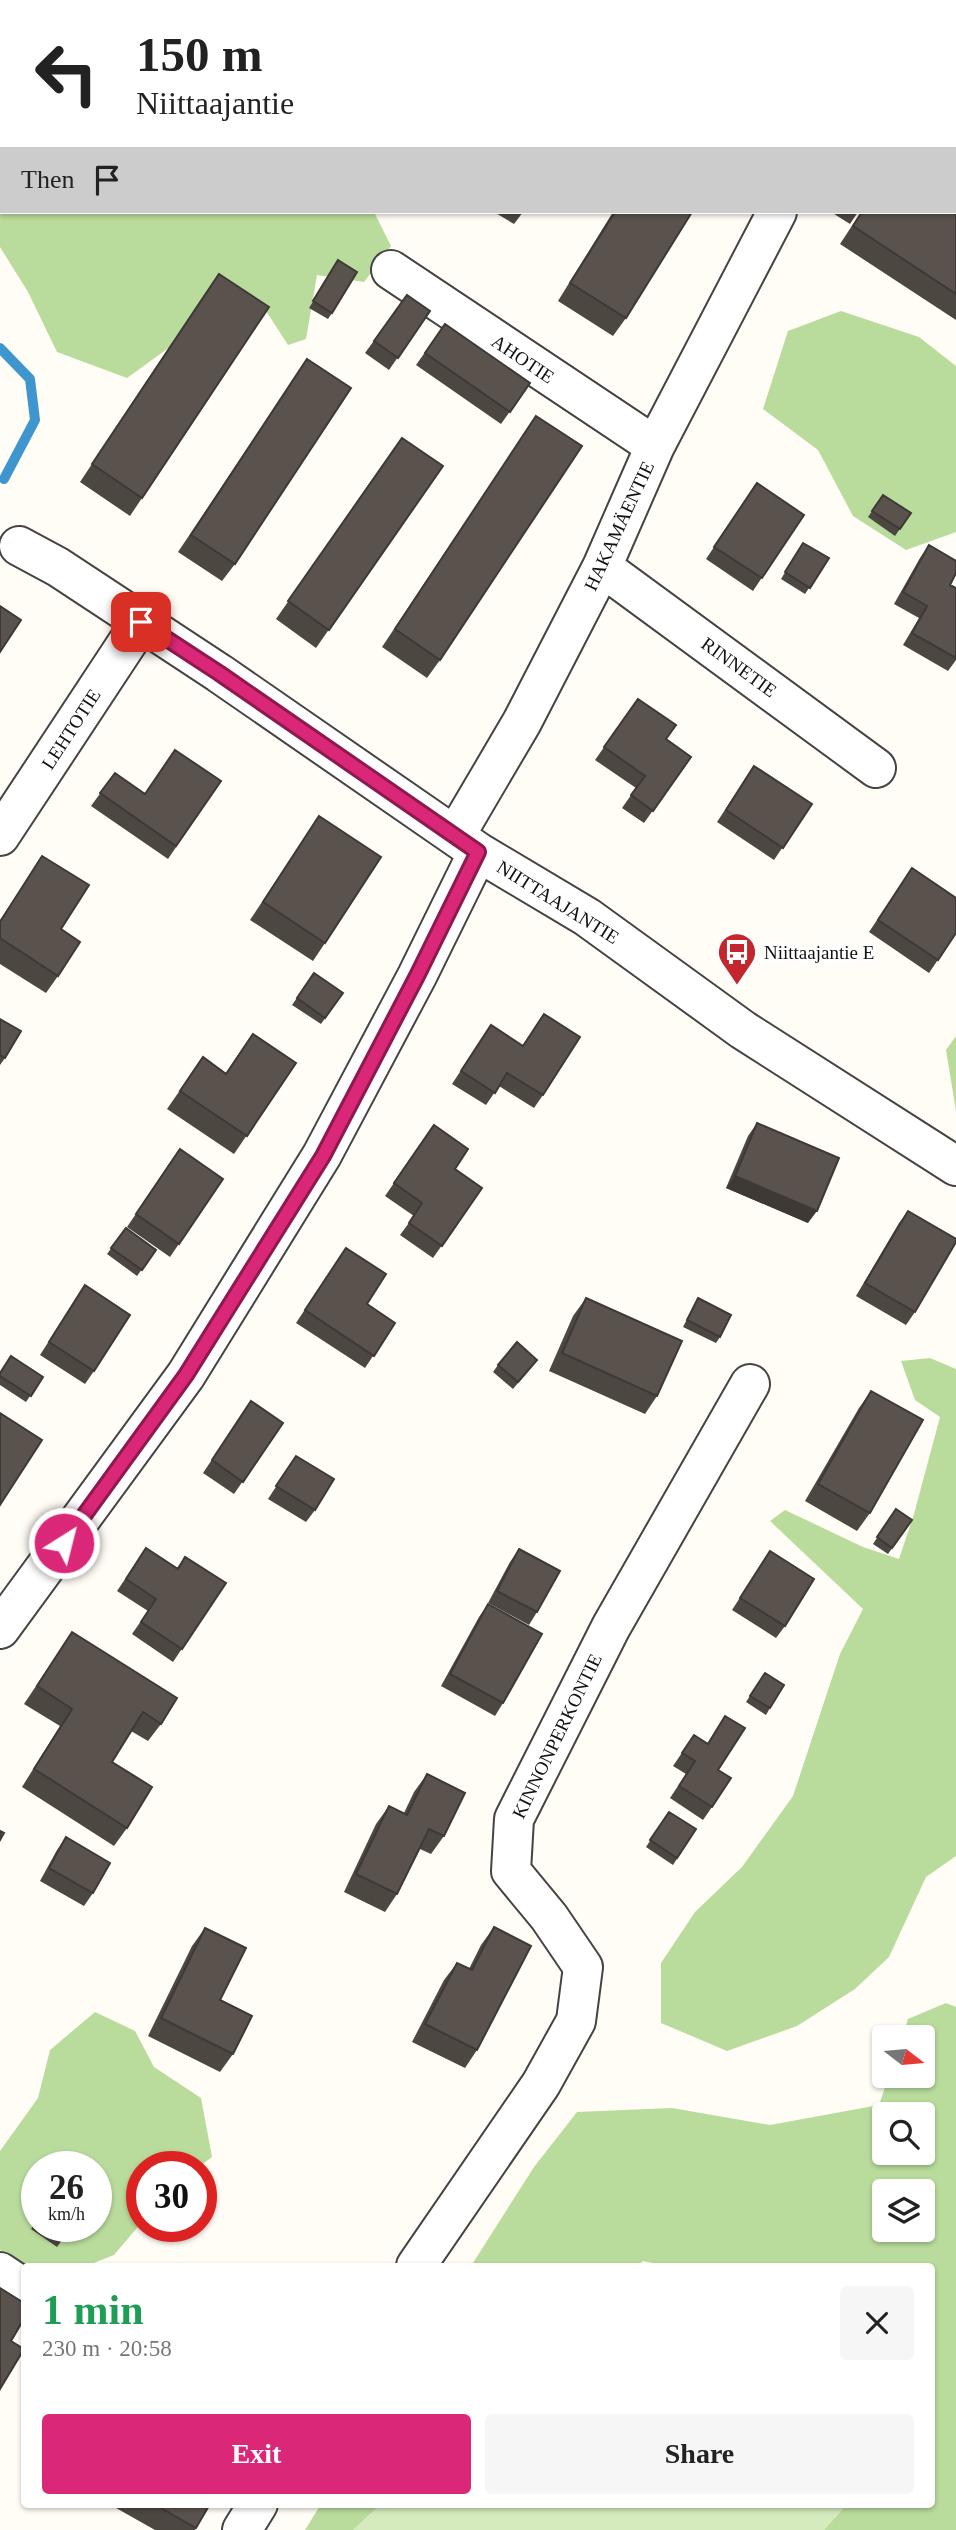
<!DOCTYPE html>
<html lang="en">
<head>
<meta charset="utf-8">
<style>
	body { margin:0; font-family:Georgia,serif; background:#f6f6f6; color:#222; height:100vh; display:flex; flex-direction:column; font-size:26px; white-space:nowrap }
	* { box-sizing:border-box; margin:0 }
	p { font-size:23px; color:#767676 }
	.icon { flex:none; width:38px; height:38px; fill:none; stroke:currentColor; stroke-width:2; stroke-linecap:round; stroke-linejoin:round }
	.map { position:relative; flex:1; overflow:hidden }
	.sheet { position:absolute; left:21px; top:2263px; width:914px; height:245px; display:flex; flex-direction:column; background:#fff; border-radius:7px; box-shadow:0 2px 5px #0004 }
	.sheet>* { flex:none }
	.guide { position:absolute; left:0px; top:0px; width:957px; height:214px; box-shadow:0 2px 5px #0004; background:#fff; color:#222; overflow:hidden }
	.needle { width:46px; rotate:106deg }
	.fabs { position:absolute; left:872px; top:2025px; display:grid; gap:14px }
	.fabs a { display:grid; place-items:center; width:63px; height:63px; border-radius:7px; background:#fff; box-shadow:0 2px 5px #0004; font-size:35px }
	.speed { position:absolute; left:21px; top:2151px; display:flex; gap:14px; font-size:35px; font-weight:700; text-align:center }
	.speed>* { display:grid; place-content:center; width:91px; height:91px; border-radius:50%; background:#fff; box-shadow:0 2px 5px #0004; line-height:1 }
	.speed small { font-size:18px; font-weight:400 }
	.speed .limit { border:10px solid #d22; background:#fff; color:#111 }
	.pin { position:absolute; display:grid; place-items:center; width:60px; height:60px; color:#fff; margin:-30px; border-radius:14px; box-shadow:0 4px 10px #0006 }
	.me { position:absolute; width:77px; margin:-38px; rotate:36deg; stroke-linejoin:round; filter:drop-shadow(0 0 5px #0008) }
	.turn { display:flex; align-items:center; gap:24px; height:147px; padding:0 21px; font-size:32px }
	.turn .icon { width:91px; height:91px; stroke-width:2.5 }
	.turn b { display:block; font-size:49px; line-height:60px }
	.then { display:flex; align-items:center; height:66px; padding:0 21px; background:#0003; gap:14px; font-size:26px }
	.round { display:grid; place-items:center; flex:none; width:74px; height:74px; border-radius:7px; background:#f6f6f6 }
	.summary { display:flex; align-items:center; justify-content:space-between; height:119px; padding:0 21px }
	h1 { font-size:42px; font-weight:700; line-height:52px; color:#1e9e55 }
	.action { display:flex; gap:14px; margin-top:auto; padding:14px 21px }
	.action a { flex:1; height:80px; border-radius:7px; background:#db2777; color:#fff; font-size:28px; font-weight:700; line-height:80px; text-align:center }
	.action a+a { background:#f6f6f6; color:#222 }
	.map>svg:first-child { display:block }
</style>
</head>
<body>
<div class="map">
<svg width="956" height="2530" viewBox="0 0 956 2530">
	<rect width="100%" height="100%" fill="#fffdf5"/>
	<path fill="#d5ebbd" d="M 381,2504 L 847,2504 L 824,2530 L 353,2530 Z"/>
	<path fill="#b9dc9c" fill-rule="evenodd" d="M 0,0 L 409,0 L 2,2 L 2,212 L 374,212 L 391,246 L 364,282 L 317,275 L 306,339 L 288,345 L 261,303 L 181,339 L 127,378 L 57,352 L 28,292 L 0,247 Z
		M 841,311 L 919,337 L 956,366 L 956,532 L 906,550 L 853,516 L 818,450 L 763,409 L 788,331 Z
		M 956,1036 L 956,1111 L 946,1050 Z
		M 930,1358 L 956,1369 L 956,1856 L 926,1877 L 889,1957 L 855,1989 L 797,2026 L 727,2051 L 661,2023 L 661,1963 L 695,1912 L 742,1867 L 793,1796 L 840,1654 L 863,1609 L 770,1521 L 785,1510 L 863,1547 L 899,1559 L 914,1514 L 940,1417 L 915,1400 L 901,1361 Z
		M 946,2003 L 956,2007 L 956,2530 L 824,2530 L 847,2504 L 931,2504 L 931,2266 L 669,2266 L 643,2261 L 637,2266 L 471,2266 L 534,2167 L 577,2112 L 672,2108 L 770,2125 L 879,2105 L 889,2076 L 922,2076 L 922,2037 L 902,2037 L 908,2019 ZM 884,2114 L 922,2114 L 922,2152 L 884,2152 ZM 884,2191 L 922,2191 L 922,2230 L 884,2230 Z
		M 95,2012 L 135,2031 L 154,2067 L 201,2098 L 212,2157 L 200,2166 L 142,2166 L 142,2222 L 114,2255 L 86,2266 L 26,2266 L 0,2250 L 0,2151 L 38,2098 L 50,2050 ZM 37,2166 L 96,2166 L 96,2226 L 37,2226 Z
		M 321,2504 L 381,2504 L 353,2530 L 305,2530 Z"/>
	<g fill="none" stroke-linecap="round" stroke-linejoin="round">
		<path stroke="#3f96cf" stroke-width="10" d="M 57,0 L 58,2
			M 0,348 L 30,379 L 35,420 L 4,479"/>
		<g stroke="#444" stroke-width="42">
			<path id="street" d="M 942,2 L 944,0
				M 391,270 L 655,446
				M 19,546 L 58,567 L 219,673 L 478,852 L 587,917 L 743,1030 L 956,1166
				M 602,567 L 876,768
				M 0,836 L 141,622
				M 455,836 L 522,722 L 602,567 L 655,446 L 777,212
				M 0,1629 L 186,1375 L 322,1155 L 417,976 L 478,852
				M 416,2266 L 541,2084 L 576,2021 L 583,1967 L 549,1917 L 511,1871 L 514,1819 L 611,1627 L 750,1384
				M 0,2272 L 24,2288
				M 242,2530 L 258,2504"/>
		</g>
		<use href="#street" stroke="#fff" stroke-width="38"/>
	</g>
	<path fill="#4d4742" d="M 425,0 L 610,0 L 611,2 L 428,2 Z
		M 494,212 L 523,212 L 514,224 Z
		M 613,212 L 692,212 L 626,318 L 613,336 L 558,301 Z
		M 831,212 L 858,212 L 850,224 Z
		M 861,212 L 954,212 L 956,213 L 956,320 L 840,244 Z
		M 334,267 L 332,313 L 328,319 L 309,308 Z
		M 206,292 L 142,498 L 130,516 L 80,482 Z
		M 407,295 L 430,311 L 389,370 L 365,353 Z
		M 445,324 L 530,383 L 501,424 L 416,365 Z
		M 307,359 L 235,564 L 222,581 L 178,552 Z
		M 536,416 L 440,660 L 427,678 L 382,647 Z
		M 402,438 L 443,466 L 316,648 L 276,619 Z
		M 757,483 L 804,515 L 753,591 L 706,559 Z
		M 883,495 L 911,513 L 895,536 L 868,517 Z
		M 929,545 L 950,585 L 956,588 L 956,660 L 948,671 L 903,645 L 919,618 L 894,604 L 920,558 Z
		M 799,549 L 829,558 L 805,594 L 781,579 Z
		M 638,699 L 666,739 L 691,757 L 644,823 L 622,808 L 636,788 L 595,760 Z
		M 754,766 L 812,804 L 774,860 L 717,822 Z
		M 115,773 L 145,794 L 221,781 L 168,859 L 91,806 Z
		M 319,816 L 325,943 L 313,961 L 250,920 Z
		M 42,856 L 61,929 L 58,976 L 46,993 L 0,964 L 0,920 Z
		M 912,868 L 956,933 L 929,973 L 869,932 Z
		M 314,973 L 343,993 L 321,1024 L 292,1005 Z
		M 544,1014 L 543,1095 L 534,1108 L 499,1086 L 486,1105 L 452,1084 L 491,1025 L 523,1046 Z
		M 0,1019 L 5,1058 L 0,1065 Z
		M 203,1057 L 226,1073 L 296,1063 L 234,1154 L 167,1109 Z
		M 757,1123 L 808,1223 L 726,1188 L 748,1136 Z
		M 434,1125 L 455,1169 L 482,1188 L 433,1258 L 400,1235 L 414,1216 L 385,1196 Z
		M 180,1149 L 223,1179 L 170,1257 L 127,1227 Z
		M 908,1211 L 915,1312 L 906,1325 L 856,1296 L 899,1223 Z
		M 126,1228 L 156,1250 L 137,1276 L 107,1254 Z
		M 337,1261 L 367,1304 L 395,1323 L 365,1368 L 296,1323 Z
		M 85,1285 L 94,1371 L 85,1384 L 40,1355 Z
		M 586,1298 L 657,1396 L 645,1414 L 549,1371 L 573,1316 Z
		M 698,1298 L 720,1337 L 716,1343 L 683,1327 Z
		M 537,1360 L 513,1389 L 493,1372 L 498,1365 Z
		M 0,1372 L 43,1377 L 26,1402 L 0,1385 Z
		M 871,1391 L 870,1513 L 857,1531 L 805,1501 L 859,1408 Z
		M 251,1401 L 283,1423 L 234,1494 L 203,1473 Z
		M 296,1456 L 315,1510 L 306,1522 L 268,1499 Z
		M 896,1509 L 912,1520 L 888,1554 L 873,1544 Z
		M 146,1548 L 177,1568 L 185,1557 L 226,1583 L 173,1662 L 132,1634 L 148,1611 L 117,1591 Z
		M 519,1549 L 537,1612 L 529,1625 L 488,1603 L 510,1562 Z
		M 770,1551 L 785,1626 L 776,1638 L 732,1610 Z
		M 488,1604 L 503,1703 L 495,1716 L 441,1686 L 479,1617 Z
		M 72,1632 L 161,1724 L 148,1741 L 131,1731 L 112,1762 L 127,1828 L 114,1846 L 22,1787 L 60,1726 L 24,1704 Z
		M 765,1673 L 770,1708 L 766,1715 L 746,1702 Z
		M 725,1716 L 718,1770 L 712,1807 L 703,1820 L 670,1798 L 686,1774 L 673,1766 L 694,1735 L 707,1744 Z
		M 427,1774 L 444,1836 L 431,1854 L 420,1849 L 397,1894 L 385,1912 L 344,1892 L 376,1824 L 389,1806 L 404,1813 L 414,1792 Z
		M 669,1812 L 696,1829 L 673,1865 L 646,1847 Z
		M 66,1837 L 93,1893 L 84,1906 L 40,1881 L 57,1850 Z
		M 494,1927 L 477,2050 L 465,2068 L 412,2042 L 444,1980 L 457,1963 L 469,1969 L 481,1945 Z
		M 205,1928 L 233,2054 L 220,2072 L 148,2036 L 192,1946 Z
		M 37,2221 L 37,2226 L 72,2226 L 57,2247 L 31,2229 Z
		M 109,2504 L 210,2504 L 195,2530 L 155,2530 Z"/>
	<path fill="#3f3936" d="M 735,1176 L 817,1211 L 808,1223 L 726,1188 Z"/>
	<path fill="#5a524d" stroke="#3f3936" stroke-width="2" d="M 385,0 L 423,0 L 426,2 L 383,2 Z
		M 467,0 L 610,0 L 612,1 L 470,2 Z
		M 615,212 L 692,212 L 626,318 L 570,283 Z
		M 862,212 L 954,212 L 956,213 L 956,294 L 853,226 Z
		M 338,260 L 357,272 L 332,313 L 313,301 Z
		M 219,274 L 269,307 L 142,498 L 92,464 Z
		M 407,295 L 430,311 L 398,358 L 374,341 Z
		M 445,324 L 530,383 L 510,412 L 425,353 Z
		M 307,359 L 351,388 L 235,564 L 191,535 Z
		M 536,416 L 582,446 L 440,660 L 395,629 Z
		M 402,438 L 443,466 L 329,630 L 288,601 Z
		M 757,483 L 804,515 L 762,578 L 714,547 Z
		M 883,495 L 911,513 L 900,529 L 872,511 Z
		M 803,543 L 829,558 L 810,588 L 785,572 Z
		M 929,545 L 956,561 L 956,573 L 950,585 L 956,588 L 956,658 L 912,633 L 927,606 L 903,592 Z
		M 0,606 L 21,620 L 0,652 Z
		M 638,699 L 676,725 L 666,739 L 691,757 L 653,811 L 631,795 L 645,776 L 604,747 Z
		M 175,750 L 221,781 L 176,846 L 100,793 L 115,773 L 145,794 Z
		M 754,766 L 812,804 L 783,848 L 726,810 Z
		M 319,816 L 381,857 L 325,943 L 263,902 Z
		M 42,856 L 89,885 L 61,929 L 80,942 L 58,976 L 0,938 L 0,922 Z
		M 912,868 L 956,898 L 956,933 L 938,960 L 878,920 Z
		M 314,973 L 343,993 L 325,1018 L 297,998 Z
		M 544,1014 L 580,1037 L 543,1095 L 507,1073 L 495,1093 L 461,1071 L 491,1025 L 523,1046 Z
		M 0,1019 L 21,1031 L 5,1058 L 0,1055 Z
		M 253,1034 L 296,1063 L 247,1136 L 180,1091 L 203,1057 L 226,1074 Z
		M 757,1123 L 839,1158 L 817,1211 L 735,1176 Z
		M 434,1125 L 468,1149 L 455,1169 L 482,1188 L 442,1246 L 409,1223 L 422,1203 L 394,1183 Z
		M 180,1149 L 223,1179 L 179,1244 L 136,1214 Z
		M 908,1211 L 956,1239 L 956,1242 L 915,1312 L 865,1283 Z
		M 126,1228 L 156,1250 L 142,1270 L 111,1248 Z
		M 346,1248 L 386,1274 L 367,1304 L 395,1323 L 374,1356 L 305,1310 Z
		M 85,1285 L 130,1315 L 94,1371 L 49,1342 Z
		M 586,1298 L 682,1341 L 657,1396 L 562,1353 Z
		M 698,1298 L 731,1315 L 720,1337 L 687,1320 Z
		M 517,1342 L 537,1360 L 518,1382 L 498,1365 Z
		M 11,1356 L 43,1377 L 31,1396 L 0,1376 L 0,1373 Z
		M 871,1391 L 923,1420 L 870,1513 L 818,1484 Z
		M 251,1401 L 283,1423 L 243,1482 L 212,1460 Z
		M 0,1413 L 42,1440 L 0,1505 Z
		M 296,1456 L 334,1479 L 315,1510 L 276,1486 Z
		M 896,1509 L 912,1520 L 892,1548 L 877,1537 Z
		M 146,1548 L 178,1569 L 185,1557 L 226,1583 L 182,1649 L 141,1622 L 156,1599 L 126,1579 Z
		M 519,1549 L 560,1571 L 537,1612 L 497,1591 Z
		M 770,1551 L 814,1579 L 785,1626 L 740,1598 Z
		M 488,1604 L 542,1634 L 503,1703 L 450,1674 Z
		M 72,1632 L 177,1698 L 161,1724 L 143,1712 L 112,1762 L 152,1787 L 127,1828 L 34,1769 L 72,1709 L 37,1686 Z
		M 765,1673 L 784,1685 L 770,1708 L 750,1696 Z
		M 725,1716 L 745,1728 L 718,1770 L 731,1778 L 712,1807 L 679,1786 L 695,1761 L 682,1753 L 694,1735 L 708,1744 Z
		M 427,1774 L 465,1793 L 444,1836 L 429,1829 L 397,1894 L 356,1874 L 389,1806 L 407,1815 Z
		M 669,1812 L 696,1829 L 677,1858 L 650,1840 Z
		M 0,1831 L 4,1833 L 0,1840 Z
		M 66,1837 L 110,1863 L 93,1893 L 49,1868 Z
		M 494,1927 L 531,1946 L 477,2050 L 425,2024 L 457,1963 L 472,1970 Z
		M 205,1928 L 246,1948 L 220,2000 L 252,2016 L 233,2054 L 161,2018 Z
		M 76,2162 L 82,2166 L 73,2166 Z
		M 96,2176 L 102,2180 L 96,2189 Z
		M 54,2226 L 72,2226 L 66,2234 Z
		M 0,2288 L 24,2303 L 24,2319 L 11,2341 L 24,2349 L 0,2389 Z
		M 154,2504 L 210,2504 L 196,2528 Z"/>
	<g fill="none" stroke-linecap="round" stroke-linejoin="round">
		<g stroke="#8e194d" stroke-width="18">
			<path id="route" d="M 64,1543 L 186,1375 L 323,1156 L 417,976 L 478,852 L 219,673 L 141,622"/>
		</g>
		<use href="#route" stroke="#db2777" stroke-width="12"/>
	</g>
	<defs>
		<g id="bus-pin" transform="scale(2.0125)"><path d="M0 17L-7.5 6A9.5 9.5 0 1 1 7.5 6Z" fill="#c4262e" stroke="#fff"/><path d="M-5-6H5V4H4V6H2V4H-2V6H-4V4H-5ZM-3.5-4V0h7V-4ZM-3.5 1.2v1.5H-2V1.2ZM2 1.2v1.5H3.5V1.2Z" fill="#fff"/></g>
	</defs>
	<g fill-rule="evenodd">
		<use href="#bus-pin" x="737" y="952"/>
	</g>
	<g text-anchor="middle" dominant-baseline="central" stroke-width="7" stroke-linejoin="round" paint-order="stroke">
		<g font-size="19" fill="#111" stroke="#fff">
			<text transform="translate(523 359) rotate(34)">AHOTIE</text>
			<text transform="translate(619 526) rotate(-65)">HAKAMÄENTIE</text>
			<text transform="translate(739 667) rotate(36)">RINNETIE</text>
			<text transform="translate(71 729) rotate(-57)">LEHTOTIE</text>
			<text transform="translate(558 902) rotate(32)">NIITTAAJANTIE</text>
			<text transform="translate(557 1736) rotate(-64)">KINNONPERKONTIE</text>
		</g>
		<g font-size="19" fill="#111" stroke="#fff" text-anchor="start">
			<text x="764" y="952">Niittaajantie E</text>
		</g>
	</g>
</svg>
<div class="fabs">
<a><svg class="needle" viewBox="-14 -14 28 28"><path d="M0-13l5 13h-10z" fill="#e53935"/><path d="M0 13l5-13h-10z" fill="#767676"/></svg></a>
<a><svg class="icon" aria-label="search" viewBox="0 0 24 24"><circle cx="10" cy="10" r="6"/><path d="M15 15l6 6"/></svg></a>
<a><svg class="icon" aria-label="layers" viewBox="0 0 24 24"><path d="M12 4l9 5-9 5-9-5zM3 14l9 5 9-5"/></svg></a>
</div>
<div class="speed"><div>26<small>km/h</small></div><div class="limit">30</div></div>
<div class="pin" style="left:141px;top:622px;background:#d93025"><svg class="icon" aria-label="arrive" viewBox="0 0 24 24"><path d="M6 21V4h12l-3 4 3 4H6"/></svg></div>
<svg class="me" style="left:64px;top:1543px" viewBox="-20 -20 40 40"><circle r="17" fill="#db2777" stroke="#fff" stroke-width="3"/><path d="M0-11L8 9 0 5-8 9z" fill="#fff"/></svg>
<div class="guide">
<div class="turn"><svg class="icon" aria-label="left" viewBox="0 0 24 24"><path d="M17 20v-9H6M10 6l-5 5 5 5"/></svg><div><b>150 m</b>Niittaajantie</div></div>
<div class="then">Then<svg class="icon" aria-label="arrive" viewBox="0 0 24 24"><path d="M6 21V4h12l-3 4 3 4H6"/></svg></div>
</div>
<section class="sheet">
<div class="summary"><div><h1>1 min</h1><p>230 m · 20:58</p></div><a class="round"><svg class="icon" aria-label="close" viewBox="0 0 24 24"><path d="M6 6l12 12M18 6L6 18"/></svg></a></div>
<div class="action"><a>Exit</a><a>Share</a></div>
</section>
</div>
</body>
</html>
